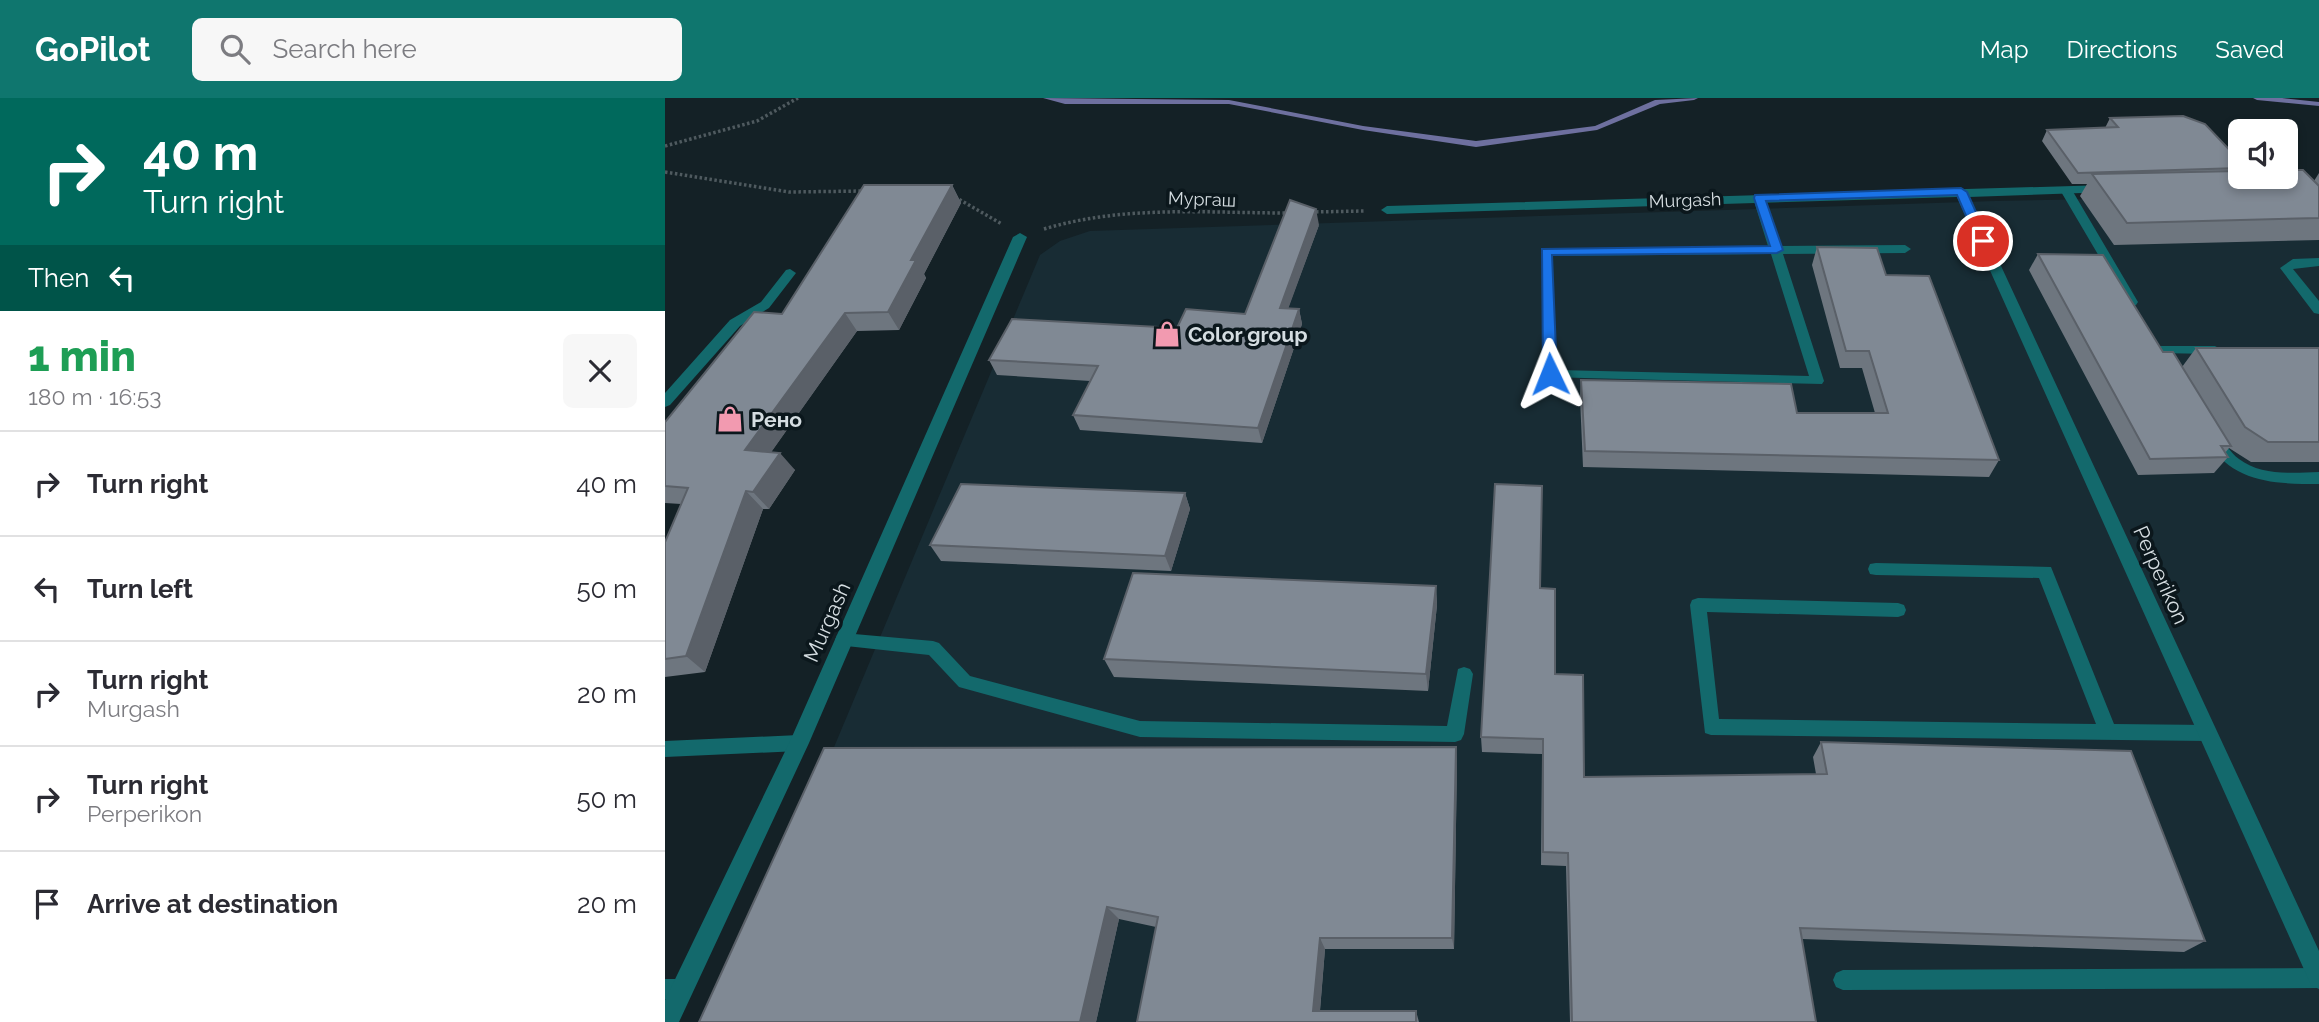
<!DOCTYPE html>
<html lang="en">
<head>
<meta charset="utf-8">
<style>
	body { margin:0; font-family:Raleway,sans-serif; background:#f7f7f7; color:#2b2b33; height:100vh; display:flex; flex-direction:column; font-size:26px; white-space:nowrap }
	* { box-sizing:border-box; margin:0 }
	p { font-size:23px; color:#7c7c81 }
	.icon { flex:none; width:38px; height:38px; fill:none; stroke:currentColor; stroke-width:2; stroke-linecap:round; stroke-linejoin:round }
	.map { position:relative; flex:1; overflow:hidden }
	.details { display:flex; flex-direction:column; background:#fff; width:665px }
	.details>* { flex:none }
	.top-card { background:#00695c; color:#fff; overflow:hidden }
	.controls { position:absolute; left:1563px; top:21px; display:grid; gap:14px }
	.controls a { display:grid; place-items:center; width:70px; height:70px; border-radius:10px; background:#fff; box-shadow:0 4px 10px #0003; font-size:35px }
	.pin { position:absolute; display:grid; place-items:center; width:60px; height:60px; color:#fff; margin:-30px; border:4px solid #fff; border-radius:50%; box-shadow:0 2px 7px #0007 }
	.me { position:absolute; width:77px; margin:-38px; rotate:358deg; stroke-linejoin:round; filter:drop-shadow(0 0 5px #0008) }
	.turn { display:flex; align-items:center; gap:24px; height:147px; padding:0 28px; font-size:32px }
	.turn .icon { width:91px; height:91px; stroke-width:2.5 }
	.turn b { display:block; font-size:49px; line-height:60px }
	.then { display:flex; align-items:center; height:66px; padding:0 28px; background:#0003; gap:14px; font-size:26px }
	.round { display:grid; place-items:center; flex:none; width:74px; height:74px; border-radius:10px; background:#f7f7f7 }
	.head { display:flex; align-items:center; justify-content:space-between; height:119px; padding:0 28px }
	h1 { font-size:42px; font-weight:800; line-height:52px; color:#1e9e55 }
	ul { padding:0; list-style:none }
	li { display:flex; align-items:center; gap:21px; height:105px; padding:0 28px; border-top:2px solid #e1e1e2 }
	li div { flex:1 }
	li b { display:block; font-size:26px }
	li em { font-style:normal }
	header { display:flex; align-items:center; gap:42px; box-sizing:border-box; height:98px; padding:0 35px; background:#0f766e; color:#fff }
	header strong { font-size:33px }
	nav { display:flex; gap:38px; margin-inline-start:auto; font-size:24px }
	.search { width:490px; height:63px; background:#f7f7f7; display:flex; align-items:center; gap:18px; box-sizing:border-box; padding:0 24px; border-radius:10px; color:#7c7c81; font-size:26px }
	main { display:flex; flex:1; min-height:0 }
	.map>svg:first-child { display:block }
</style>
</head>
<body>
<header>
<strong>GoPilot</strong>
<div class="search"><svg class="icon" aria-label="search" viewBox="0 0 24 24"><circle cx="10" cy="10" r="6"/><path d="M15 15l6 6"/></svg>Search here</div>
<nav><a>Map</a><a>Directions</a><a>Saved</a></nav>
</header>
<main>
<section class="details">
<div class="top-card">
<div class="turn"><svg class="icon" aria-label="right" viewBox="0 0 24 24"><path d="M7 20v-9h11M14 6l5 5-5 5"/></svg><div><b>40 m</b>Turn right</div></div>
<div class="then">Then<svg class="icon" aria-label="left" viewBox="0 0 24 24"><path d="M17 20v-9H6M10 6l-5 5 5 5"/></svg></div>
</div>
<div class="head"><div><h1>1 min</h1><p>180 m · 16:53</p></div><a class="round"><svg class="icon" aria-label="close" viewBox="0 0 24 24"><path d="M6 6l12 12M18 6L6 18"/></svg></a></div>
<ul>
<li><svg class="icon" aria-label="right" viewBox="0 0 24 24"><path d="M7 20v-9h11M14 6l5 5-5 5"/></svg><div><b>Turn right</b></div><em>40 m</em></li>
<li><svg class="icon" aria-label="left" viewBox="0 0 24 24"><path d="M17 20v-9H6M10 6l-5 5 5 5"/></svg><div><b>Turn left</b></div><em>50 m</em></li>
<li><svg class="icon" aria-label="right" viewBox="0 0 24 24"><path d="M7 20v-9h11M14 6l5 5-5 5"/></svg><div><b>Turn right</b><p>Murgash</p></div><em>20 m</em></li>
<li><svg class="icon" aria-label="right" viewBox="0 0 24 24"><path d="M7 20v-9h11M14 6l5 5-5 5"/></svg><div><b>Turn right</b><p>Perperikon</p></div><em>50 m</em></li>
<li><svg class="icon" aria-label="arrive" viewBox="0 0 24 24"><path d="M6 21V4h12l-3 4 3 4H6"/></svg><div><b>Arrive at destination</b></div><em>20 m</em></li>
</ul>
</section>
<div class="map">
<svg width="1654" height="924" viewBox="0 0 1654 924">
	<rect width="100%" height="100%" fill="#142126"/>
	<path fill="#182c34" d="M 1654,97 L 1654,924 L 54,924 L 375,157 L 395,143 L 425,133 L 1330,103 Z"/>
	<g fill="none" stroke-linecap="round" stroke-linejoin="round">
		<path fill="#6e709f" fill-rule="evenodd" d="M 378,0 L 564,2 L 698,28 L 811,43 L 930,28 L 990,2 L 1033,0 L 1029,2 L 995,6 L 932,32 L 811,49 L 698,32 L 564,6 L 400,6 Z
			M 1588,0 L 1617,0 L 1654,4 L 1654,8 L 1592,2 Z"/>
		<path stroke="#4f5a5f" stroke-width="3.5" stroke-dasharray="2.5 2.5" stroke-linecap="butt" d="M 0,48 L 92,23 L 133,0
			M 0,74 L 124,94 L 200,93
			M 290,99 L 337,126
			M 646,114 L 700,113
			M 379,131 C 459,107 540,115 623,115"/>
		<path fill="#13696c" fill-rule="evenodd" d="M 1401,89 L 1407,92 L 1473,204 L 1471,207 L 1467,208 L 1461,204 L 1395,92 Z
			M 1094,97 L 1100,100 L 1115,148 L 1240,147 L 1246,151 L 1240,155 L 1118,156 L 1159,283 L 1157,286 L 880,279 L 877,151 L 1103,148 L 1088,100 ZM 1106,156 L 1144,278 L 892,272 L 887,158 Z
			M 1654,160 L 1654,168 L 1628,171 L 1654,203 L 1654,216 L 1649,215 L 1615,170 L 1628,161 Z
			M 125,171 L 131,175 L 104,210 L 75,228 L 5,307 L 0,309 L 0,295 L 65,222 L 96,204 L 121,172 Z
			M 1495,248 L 1550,248 L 1557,252 L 1550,256 L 1490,255 L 1490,249 Z
			M 1550,339 C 1560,342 1565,355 1574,361 C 1596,378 1628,375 1654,374 L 1654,386 C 1610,386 1568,385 1543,344 L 1545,340 Z
			M 1211,465 L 1386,469 L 1449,626 L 1543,627 L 1549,629 L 1552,635 L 1549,641 L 1543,643 L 1046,637 L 1040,635 L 1025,507 L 1027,502 L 1033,500 L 1233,505 L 1239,507 L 1241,512 L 1239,517 L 1233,519 L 1042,514 L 1054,621 L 1431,626 L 1374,480 L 1211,477 L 1205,476 L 1203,471 L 1205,466 Z
			M 178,535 L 268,543 L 274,545 L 305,578 L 475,623 L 782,628 L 793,571 L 799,569 L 805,571 L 808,576 L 799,636 L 796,642 L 790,644 L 475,639 L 294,589 L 264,557 L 172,547 L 170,542 L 172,537 Z
			M 134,637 L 140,639 L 143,645 L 140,651 L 134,653 L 0,659 L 0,643 Z
			M 1654,870 L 1654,890 L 1178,892 L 1171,889 L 1168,882 L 1171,875 L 1178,872 Z
			M 0,881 L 18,881 L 25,884 L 28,891 L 25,898 L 18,901 L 0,901 Z"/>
		<path fill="#13696c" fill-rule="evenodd" d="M 1441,87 L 1445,88 L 1445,94 L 1304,99 L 1654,853 L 1654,891 L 1646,887 L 1292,99 L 722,116 L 716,112 L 722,108 Z
			M 355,135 L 362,139 L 144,645 L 14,924 L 0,924 L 0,902 L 126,641 L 348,139 Z"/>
	</g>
	<path fill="#6e767f" d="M 1445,20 L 1575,63 L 1575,79 L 1649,83 L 1654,75 L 1654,142 L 1449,147 L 1415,98 L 1422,86 L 1407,86 L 1377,43 L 1382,32 L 1440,30 Z
		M 287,87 L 296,105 L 259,176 L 261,180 L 234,232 L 192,233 L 106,354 L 130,372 L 104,411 L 98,411 L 40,574 L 0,579 L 0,444 L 16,406 L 0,405 L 0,324 L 117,216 Z
		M 654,127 L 623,210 L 634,211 L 637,226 L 597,345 L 415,332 L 408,317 L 425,283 L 332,277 L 324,262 L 512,230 L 580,216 Z
		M 1152,149 L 1221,177 L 1334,362 L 1324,379 L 918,369 L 915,300 L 916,282 L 1132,315 L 1210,315 L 1197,270 L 1175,270 L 1147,167 Z
		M 1373,156 L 1517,269 L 1531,250 L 1654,250 L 1654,364 L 1586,364 L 1564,350 L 1560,355 L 1563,359 L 1549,375 L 1473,377 L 1364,172 Z
		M 520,395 L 525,411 L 506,473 L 276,463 L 265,447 Z
		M 771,488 L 772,507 L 763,593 L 449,579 L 439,561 Z
		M 875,490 L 890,576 L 919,679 L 1151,676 L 1148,659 L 1156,644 L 1540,843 L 1519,854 L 1137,841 L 1151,924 L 905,924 L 901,768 L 876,767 L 877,656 L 817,654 L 816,639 Z
		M 791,649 L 792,665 L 789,851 L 660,851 L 655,913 L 751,913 L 754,924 L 472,924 L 491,829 L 454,821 L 431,924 L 34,924 Z"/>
	<path fill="#5a6068" d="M 287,87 L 296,105 L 259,176 L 261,180 L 234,232 L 223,214 L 246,162 Z
		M 651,111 L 654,127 L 618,225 L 615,210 Z
		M 634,211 L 637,226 L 597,345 L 593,330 Z
		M 180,215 L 192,233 L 95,370 L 80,352 Z
		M 115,355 L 130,372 L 104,411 L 88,394 Z
		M 81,393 L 98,411 L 40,574 L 21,558 Z
		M 520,395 L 525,411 L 506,473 L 500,458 Z
		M 771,488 L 772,507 L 763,593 L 761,576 Z
		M 791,649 L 792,665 L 789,851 L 787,840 Z
		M 442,809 L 454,821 L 431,924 L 415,924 Z
		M 655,840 L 660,851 L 654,923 L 648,913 Z"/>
	<path fill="#808994" stroke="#5a6068" stroke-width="2" d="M 1518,18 L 1540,26 L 1575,63 L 1575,70 L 1413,75 L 1382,32 L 1453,29 L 1445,20 Z
		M 1620,72 L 1638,72 L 1654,88 L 1654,120 L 1462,125 L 1427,76 L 1575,73 L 1575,79 L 1620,79 Z
		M 199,87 L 287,87 L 246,162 L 251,162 L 223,214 L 180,215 L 80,352 L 115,355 L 88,394 L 81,393 L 21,558 L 0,561 L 0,444 L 23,390 L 0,388 L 0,324 L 89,214 L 117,216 Z
		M 625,102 L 651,111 L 615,210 L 634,211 L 593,330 L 408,317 L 433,268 L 324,262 L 347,221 L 512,230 L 521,211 L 580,216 Z
		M 1152,149 L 1212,150 L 1221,177 L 1264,178 L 1334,362 L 920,353 L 916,282 L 1126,286 L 1132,315 L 1223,315 L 1204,253 L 1181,253 Z
		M 1373,156 L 1438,157 L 1498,254 L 1508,254 L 1566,348 L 1556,348 L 1563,359 L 1485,361 Z
		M 1531,250 L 1654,250 L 1654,344 L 1603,344 L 1580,329 Z
		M 296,386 L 520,395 L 500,458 L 265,447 Z
		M 830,386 L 877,388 L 875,490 L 890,491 L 890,576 L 918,577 L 919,679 L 1162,676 L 1156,644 L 1466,653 L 1540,843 L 1135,830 L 1151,924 L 907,924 L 903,755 L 878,754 L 878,641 L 816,639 Z
		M 468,475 L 771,488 L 761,576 L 439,561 Z
		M 791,649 L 787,840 L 655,840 L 648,913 L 751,913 L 751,924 L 472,924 L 493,819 L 442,809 L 415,924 L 34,924 L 159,650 Z"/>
	<path fill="#1a73e8" stroke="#114b97" stroke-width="2" d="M 1296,90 L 1302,94 L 1324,143 L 1323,146 L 1312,143 L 1292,97 L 1101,103 L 1118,152 L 1112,155 L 887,157 L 892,276 L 885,281 L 878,276 L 877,151 L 1105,148 L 1089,100 L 1090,97 Z"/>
	<defs>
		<g id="shop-bare" transform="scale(2.1)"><path d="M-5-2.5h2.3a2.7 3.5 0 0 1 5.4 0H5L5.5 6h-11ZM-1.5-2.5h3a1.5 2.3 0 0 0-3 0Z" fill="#f29ab0" stroke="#0b171c" stroke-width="2.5" paint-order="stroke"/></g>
	</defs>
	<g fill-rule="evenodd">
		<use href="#shop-bare" x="502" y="236"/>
		<use href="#shop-bare" x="65" y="321"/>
	</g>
	<g text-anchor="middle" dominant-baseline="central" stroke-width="7" stroke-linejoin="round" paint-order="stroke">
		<g font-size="18" fill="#d5dde1" stroke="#0b171c">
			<text transform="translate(537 101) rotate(2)">Мургаш</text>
			<text transform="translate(1020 102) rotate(-2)">Murgash</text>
		</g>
		<g font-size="21" font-weight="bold" fill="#d5dde1" stroke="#0b171c" text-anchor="start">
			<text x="523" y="236">Color group</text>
			<text x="86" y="321">Рено</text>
		</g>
		<g font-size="21" fill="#d5dde1" stroke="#0b171c">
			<text transform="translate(1496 477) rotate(66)">Perperikon</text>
			<text transform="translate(162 524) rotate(-66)">Murgash</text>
		</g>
	</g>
</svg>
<div class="controls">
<a><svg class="icon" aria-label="sound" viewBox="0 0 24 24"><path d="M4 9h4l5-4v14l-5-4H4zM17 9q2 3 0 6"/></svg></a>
</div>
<div class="pin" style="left:1318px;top:143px;background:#d93025"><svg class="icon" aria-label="arrive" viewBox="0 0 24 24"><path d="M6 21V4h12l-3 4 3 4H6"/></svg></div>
<svg class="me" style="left:885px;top:276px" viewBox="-20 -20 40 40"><path d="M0-17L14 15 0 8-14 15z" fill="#1a73e8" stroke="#fff" stroke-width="4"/></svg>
</div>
</main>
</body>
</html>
